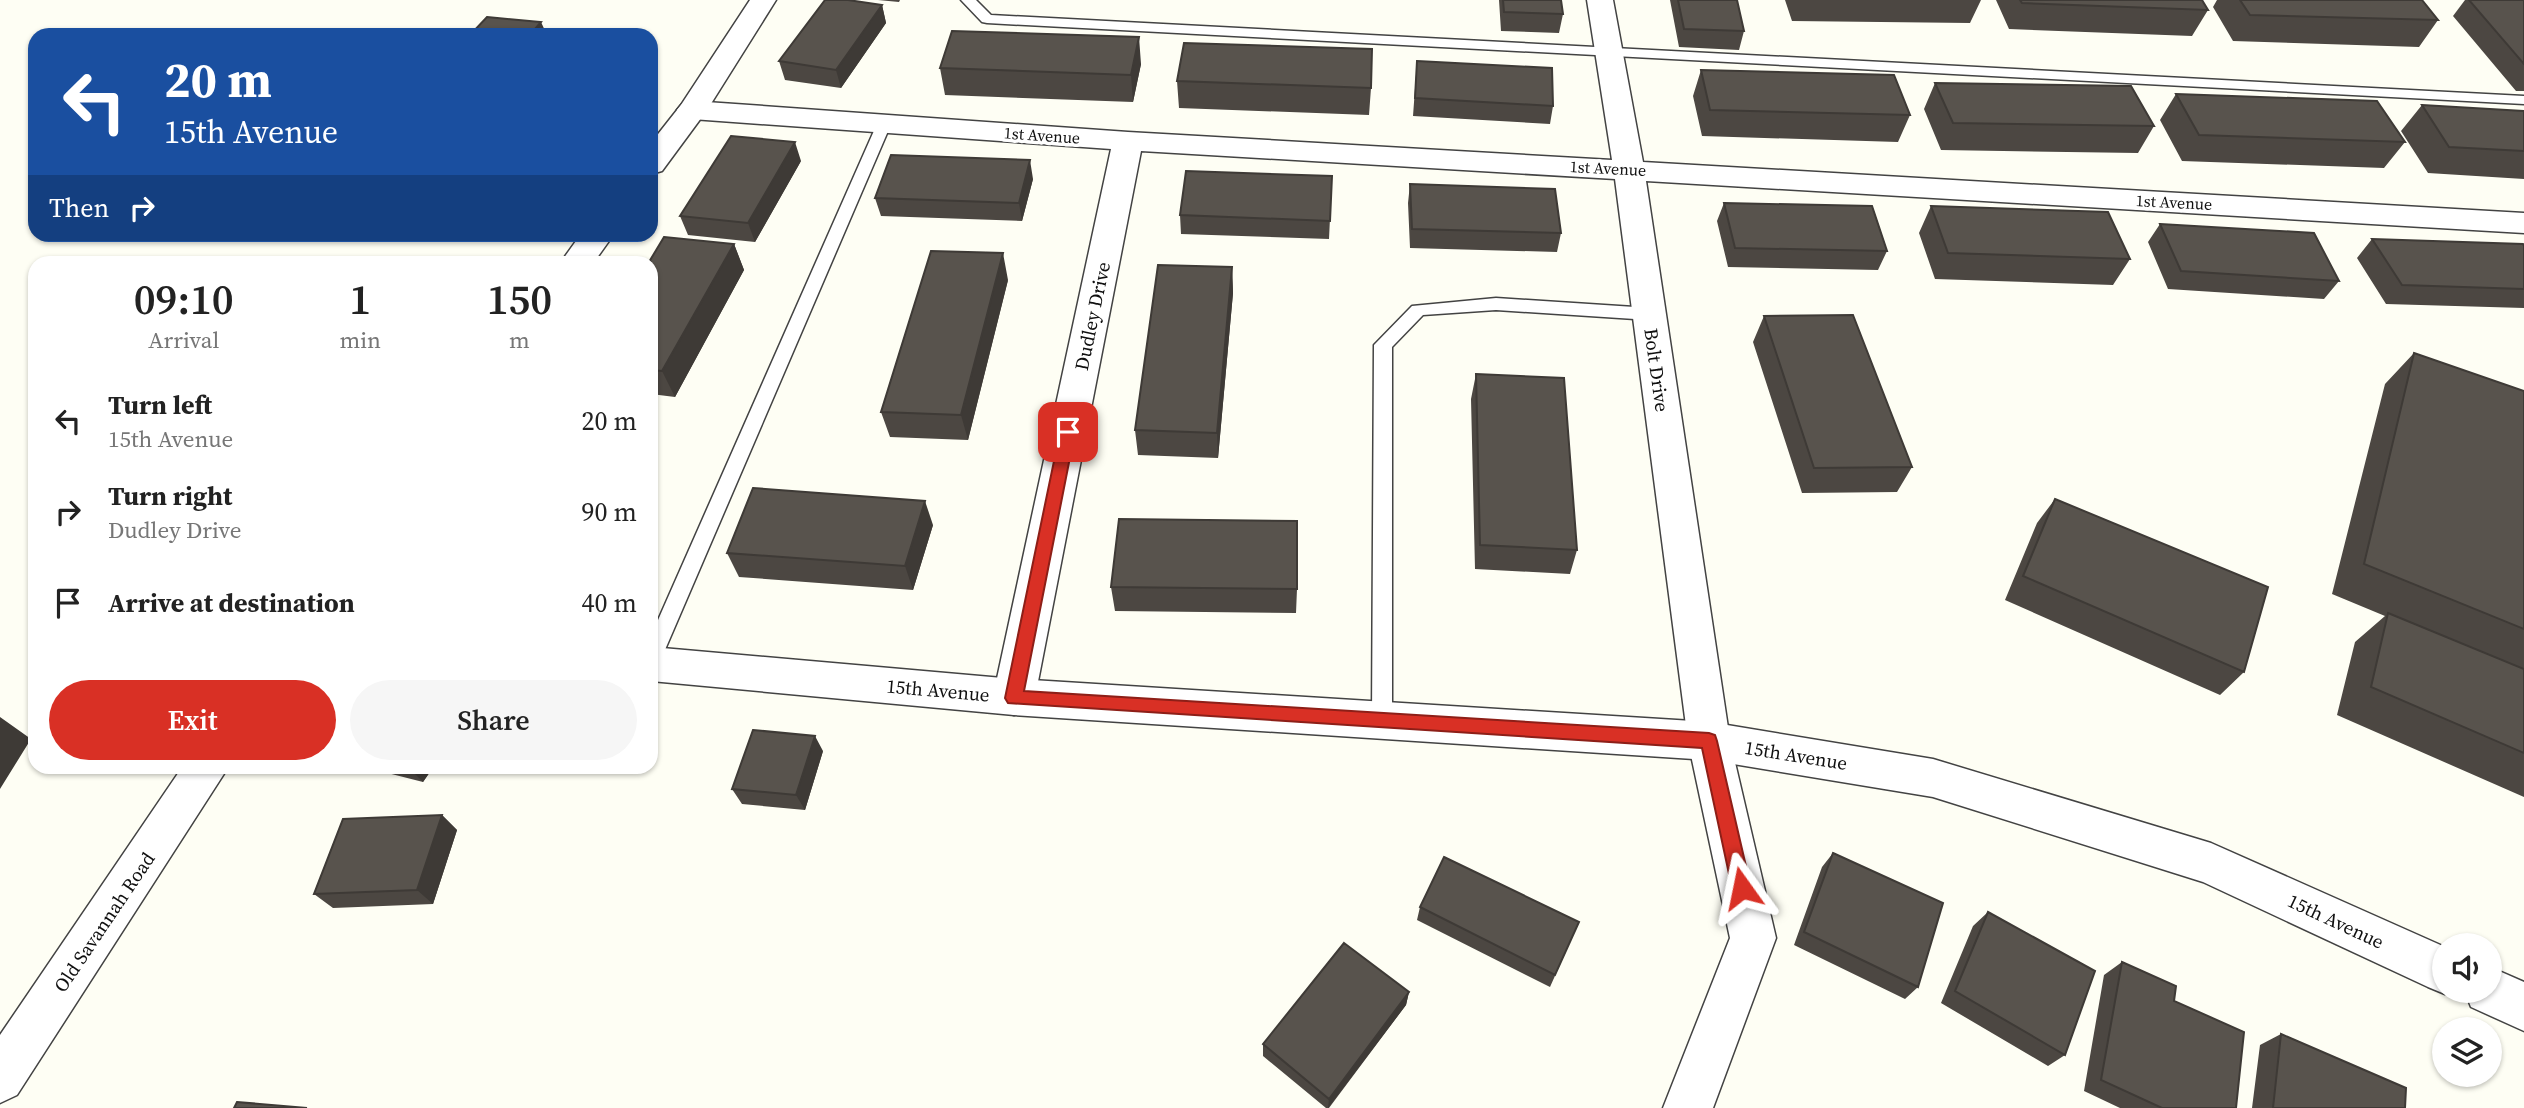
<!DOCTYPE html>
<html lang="en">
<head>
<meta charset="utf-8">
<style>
	body { margin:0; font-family:"Source Serif 4",serif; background:#f6f6f6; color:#222; height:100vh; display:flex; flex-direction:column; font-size:26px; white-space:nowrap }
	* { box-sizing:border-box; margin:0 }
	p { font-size:23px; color:#767676 }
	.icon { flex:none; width:38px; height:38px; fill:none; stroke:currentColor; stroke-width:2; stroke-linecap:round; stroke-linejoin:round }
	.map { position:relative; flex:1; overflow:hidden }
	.side { position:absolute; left:28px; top:256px; width:630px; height:518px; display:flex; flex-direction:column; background:#fff; border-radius:21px; box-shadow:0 2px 5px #0004 }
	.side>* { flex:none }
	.guide { position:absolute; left:28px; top:28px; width:630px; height:214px; border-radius:21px; box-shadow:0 2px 5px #0004; background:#1a4fa0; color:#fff; overflow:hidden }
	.tools { position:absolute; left:2432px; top:933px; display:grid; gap:14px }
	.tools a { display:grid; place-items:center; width:70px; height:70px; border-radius:50%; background:#fff; box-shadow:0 2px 5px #0004; font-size:35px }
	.pin { position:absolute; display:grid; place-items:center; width:60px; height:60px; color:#fff; margin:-30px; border-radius:14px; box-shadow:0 4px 10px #0006 }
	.me { position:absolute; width:77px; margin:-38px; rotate:348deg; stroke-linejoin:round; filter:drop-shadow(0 0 5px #0008) }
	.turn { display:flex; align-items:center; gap:24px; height:147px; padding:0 21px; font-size:32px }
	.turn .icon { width:91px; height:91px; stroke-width:2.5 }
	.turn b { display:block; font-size:49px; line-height:60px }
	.then { display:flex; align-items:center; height:66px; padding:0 21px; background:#0003; gap:14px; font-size:26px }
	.eta { display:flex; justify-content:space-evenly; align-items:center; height:119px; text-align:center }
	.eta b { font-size:42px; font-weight:600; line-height:49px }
	.cta { display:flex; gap:14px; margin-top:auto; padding:14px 21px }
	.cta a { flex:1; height:80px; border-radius:42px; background:#d93025; color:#fff; font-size:28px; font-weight:600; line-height:80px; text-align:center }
	.cta a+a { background:#f6f6f6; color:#222 }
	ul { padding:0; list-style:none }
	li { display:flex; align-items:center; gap:21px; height:91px; padding:0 21px }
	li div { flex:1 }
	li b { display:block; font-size:26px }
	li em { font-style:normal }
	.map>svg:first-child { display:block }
</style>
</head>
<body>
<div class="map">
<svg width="2524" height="1108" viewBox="0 0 2524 1108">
	<rect width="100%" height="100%" fill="#fefef4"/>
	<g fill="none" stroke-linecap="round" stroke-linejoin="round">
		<g stroke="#434343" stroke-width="3">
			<path id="service" d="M 961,0 L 976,0 L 991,15 L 2524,96 L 2524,104 L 987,23 L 982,22 Z
				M 884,119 L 891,124 L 661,659 L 658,665 L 651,668 L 651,636 L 877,124 Z
				M 1496,298 L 1650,308 L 1658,314 L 1650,320 L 1496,310 L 1423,315 L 1392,347 L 1392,720 L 1389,726 L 1382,729 L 1375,726 L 1372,720 L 1374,345 L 1412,306 Z"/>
		</g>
		<g stroke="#434343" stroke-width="3">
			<path id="minor" d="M 1587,0 L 1613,0 L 1643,162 L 2524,213 L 2524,233 L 1646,181 L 1730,741 L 1776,938 L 1713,1108 L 1663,1108 L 1730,938 L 1688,741 L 1615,179 L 1141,151 L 1035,697 L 1029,710 L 1014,715 L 999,710 L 993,697 L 1111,149 L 692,119 L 682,116 L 677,110 L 682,104 L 692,101 L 1128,132 L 1612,160 Z"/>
		</g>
		<g stroke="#434343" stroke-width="3">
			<path id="tertiary" d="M 750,0 L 776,0 L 707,110 L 662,171 L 651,174 L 651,143 L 681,105 Z
				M 581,234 L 614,234 L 594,262 L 561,262 Z
				M 651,647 L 1014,679 L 1709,722 L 1933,759 L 2211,843 L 2445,947 L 2445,990 L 2454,990 L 2445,994 L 2428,987 L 2203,882 L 1933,797 L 1709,760 L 1014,715 L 651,681 Z
				M 183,766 L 229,766 L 17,1095 L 0,1103 L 0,1035 Z
				M 2490,967 L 2524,982 L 2524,1031 L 2471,1007 L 2464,990 L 2490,990 Z"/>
		</g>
		<use href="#service" fill="#fff" fill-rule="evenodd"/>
		<use href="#minor" fill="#fff" fill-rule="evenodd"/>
		<use href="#tertiary" fill="#fff" fill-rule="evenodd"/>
	</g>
	<path fill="#4c4742" d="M 878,0 L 900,0 L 899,2 Z
		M 1499,0 L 1561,0 L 1563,14 L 1559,33 L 1501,31 Z
		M 1670,0 L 1737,0 L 1744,31 L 1739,50 L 1679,47 Z
		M 1785,0 L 1981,0 L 1970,23 L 1792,21 Z
		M 1996,0 L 2202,0 L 2208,10 L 2192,36 L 2009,29 Z
		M 2217,0 L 2422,0 L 2438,20 L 2419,47 L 2233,41 L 2213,7 Z
		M 2465,0 L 2524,0 L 2524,91 L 2516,91 L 2453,16 Z
		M 882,5 L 886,23 L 841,88 L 785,80 L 779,61 Z
		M 1417,61 L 1553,106 L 1550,124 L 1413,116 Z
		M 1141,64 L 1133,102 L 945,95 L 940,68 Z
		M 1701,70 L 1910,115 L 1898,142 L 1702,136 L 1693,96 Z
		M 1177,81 L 1371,88 L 1369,115 L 1179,108 Z
		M 1935,83 L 2154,126 L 2138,153 L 1941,150 L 1924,109 Z
		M 2176,94 L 2405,142 L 2384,168 L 2182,161 L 2160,120 Z
		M 2422,105 L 2524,111 L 2524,179 L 2428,173 L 2401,131 Z
		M 801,161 L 755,242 L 688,235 L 680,216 Z
		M 1332,176 L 1329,239 L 1181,234 L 1180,215 Z
		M 1033,179 L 1022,221 L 881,216 L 875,198 Z
		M 1410,184 L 1561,233 L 1557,252 L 1410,248 L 1408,203 Z
		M 1724,203 L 1887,251 L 1878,270 L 1728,267 L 1717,221 Z
		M 1931,206 L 2130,259 L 2113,285 L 1935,279 L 1919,233 Z
		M 2160,224 L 2339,281 L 2324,299 L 2168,289 L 2148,242 Z
		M 2372,239 L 2524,246 L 2524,308 L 2386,304 L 2357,258 Z
		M 734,244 L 744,270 L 675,397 L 651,394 L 651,262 Z
		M 1232,267 L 1233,293 L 1218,458 L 1138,455 L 1135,430 Z
		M 1008,280 L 968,440 L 890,437 L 881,412 Z
		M 1764,316 L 1912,467 L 1897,492 L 1802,493 L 1753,342 Z
		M 2414,353 L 2524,391 L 2524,797 L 2337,715 L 2355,642 L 2385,616 L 2332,594 L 2385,384 Z
		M 1476,374 L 1577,550 L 1570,574 L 1475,569 L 1471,399 Z
		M 2055,499 L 2244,672 L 2220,695 L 2005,600 L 2037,523 Z
		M 933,525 L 913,590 L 739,577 L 727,553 Z
		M 1111,587 L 1297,589 L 1296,613 L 1115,611 Z
		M 823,751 L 805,810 L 742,804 L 732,789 Z
		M 360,766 L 434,766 L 423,782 Z
		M 442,815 L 457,830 L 433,904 L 333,908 L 314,894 Z
		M 1833,853 L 1918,987 L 1905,999 L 1794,945 L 1822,867 Z
		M 1420,907 L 1579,922 L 1550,987 L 1417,920 Z
		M 1988,912 L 2065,1055 L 2048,1066 L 1941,1003 L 1973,926 Z
		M 2122,962 L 2236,1108 L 2120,1108 L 2084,1091 L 2104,975 Z
		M 1409,992 L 1406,1005 L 1329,1108 L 1326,1108 L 1263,1056 L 1263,1044 Z
		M 2281,1034 L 2405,1108 L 2252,1108 L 2260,1045 Z"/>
	<path fill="#3e3a36" d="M 882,5 L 886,23 L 841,88 L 836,70 Z
		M 541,22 L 547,35 L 530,35 Z
		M 1139,37 L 1141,64 L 1133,102 L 1131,75 Z
		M 795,142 L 801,161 L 755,242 L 748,223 Z
		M 1030,160 L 1033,179 L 1022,221 L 1019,203 Z
		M 734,244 L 744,270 L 675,397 L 662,371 Z
		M 1003,253 L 1008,280 L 968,440 L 961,415 Z
		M 1232,267 L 1233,293 L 1218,458 L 1217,433 Z
		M 925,501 L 933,525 L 913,590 L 905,566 Z
		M 0,717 L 31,739 L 0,789 Z
		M 815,736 L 823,751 L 805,810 L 796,795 Z
		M 407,766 L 434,766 L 423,782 Z
		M 442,815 L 457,830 L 433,904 L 417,890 Z
		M 1409,992 L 1406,1005 L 1328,1108 L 1329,1099 Z"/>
	<path fill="#58534d" stroke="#3e3a36" stroke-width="2" d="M 825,0 L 848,0 L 882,5 L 836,70 L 779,61 Z
		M 1503,0 L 1561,0 L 1563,14 L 1504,12 Z
		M 1678,0 L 1737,0 L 1744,31 L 1684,29 Z
		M 2020,0 L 2202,0 L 2208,10 L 2022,3 Z
		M 2240,0 L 2422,0 L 2438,20 L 2250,15 Z
		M 2469,0 L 2524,0 L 2524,64 Z
		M 487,17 L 541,22 L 530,35 L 470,35 Z
		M 952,31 L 1139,37 L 1131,75 L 940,68 Z
		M 1184,43 L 1372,49 L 1371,88 L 1177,81 Z
		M 1417,61 L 1552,68 L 1553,106 L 1415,98 Z
		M 1701,70 L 1894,75 L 1910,115 L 1710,110 Z
		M 1935,83 L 2131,86 L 2154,126 L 1953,123 Z
		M 2176,94 L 2377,101 L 2405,142 L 2199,135 Z
		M 2422,105 L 2524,111 L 2524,151 L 2449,147 Z
		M 731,136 L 795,142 L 748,223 L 680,216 Z
		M 891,155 L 1030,160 L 1019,203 L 875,198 Z
		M 1186,171 L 1332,176 L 1330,221 L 1180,215 Z
		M 1410,184 L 1555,189 L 1561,233 L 1412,229 Z
		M 1724,203 L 1872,206 L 1887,251 L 1735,248 Z
		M 1931,206 L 2108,212 L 2130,259 L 1948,253 Z
		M 2160,224 L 2314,233 L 2339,281 L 2181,271 Z
		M 664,237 L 734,244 L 662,371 L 651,370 L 651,262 L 649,262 Z
		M 2372,239 L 2523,244 L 2524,246 L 2524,289 L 2402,285 Z
		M 931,251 L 1003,253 L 961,415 L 881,412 Z
		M 1158,265 L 1232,267 L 1217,433 L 1135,430 Z
		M 1853,315 L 1912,467 L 1814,468 L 1764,316 Z
		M 2414,353 L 2524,391 L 2524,629 L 2364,564 Z
		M 1476,374 L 1564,378 L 1577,550 L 1480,545 Z
		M 753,488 L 925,501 L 905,566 L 727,553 Z
		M 2055,499 L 2268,587 L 2244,672 L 2023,576 Z
		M 1119,519 L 1297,521 L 1297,589 L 1111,587 Z
		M 2388,613 L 2524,669 L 2524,753 L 2371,687 Z
		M 753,730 L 815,736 L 796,795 L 732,789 Z
		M 442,815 L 417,890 L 314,894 L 343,819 Z
		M 1833,853 L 1943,903 L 1918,987 L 1804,932 Z
		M 1444,857 L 1579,922 L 1555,975 L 1420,907 Z
		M 1988,912 L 2095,971 L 2065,1055 L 1955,991 Z
		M 1344,943 L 1409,992 L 1329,1099 L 1263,1044 Z
		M 2122,962 L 2176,986 L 2174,1001 L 2244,1032 L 2236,1108 L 2162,1108 L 2101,1080 Z
		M 2281,1034 L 2406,1088 L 2405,1108 L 2273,1108 Z
		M 237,1102 L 307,1108 L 234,1108 Z"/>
	<path fill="#d93025" stroke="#8d1f18" stroke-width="2" d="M 1068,427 L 1075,432 L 1024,691 L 1709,733 L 1715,735 L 1717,741 L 1751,888 L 1748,895 L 1742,897 L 1735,895 L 1732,888 L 1702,748 L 1008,703 L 1005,698 L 1060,432 Z"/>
	<g text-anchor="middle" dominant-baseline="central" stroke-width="7" stroke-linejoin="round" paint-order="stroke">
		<g font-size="16" fill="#101010" stroke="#fff">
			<text transform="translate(1042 135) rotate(4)">1st Avenue</text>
			<text transform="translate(1608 168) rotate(3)">1st Avenue</text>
			<text transform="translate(2174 202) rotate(3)">1st Avenue</text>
		</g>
		<g font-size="19" fill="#101010" stroke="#fff">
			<text transform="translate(1092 316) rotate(-78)">Dudley Drive</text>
			<text transform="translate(1657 370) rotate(82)">Bolt Drive</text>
			<text transform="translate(938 690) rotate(5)">15th Avenue</text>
			<text transform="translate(1796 755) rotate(9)">15th Avenue</text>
			<text transform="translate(2336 921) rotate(25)">15th Avenue</text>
			<text transform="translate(104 922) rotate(-56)">Old Savannah Road</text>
		</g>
	</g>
</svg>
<div class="tools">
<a><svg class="icon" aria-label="sound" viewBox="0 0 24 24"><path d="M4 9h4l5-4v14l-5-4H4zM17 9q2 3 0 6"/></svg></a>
<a><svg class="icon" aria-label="layers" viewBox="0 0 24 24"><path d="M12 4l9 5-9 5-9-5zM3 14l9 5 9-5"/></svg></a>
</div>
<div class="pin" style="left:1068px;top:432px;background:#d93025"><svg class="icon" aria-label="arrive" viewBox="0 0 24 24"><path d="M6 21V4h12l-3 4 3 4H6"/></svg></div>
<svg class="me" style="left:1742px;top:888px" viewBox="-20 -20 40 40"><path d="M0-17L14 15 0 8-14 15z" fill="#d93025" stroke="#fff" stroke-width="4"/></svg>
<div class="guide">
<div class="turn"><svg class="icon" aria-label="left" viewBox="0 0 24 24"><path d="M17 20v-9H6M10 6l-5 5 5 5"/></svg><div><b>20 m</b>15th Avenue</div></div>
<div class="then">Then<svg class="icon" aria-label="right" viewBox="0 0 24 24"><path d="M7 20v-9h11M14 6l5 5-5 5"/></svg></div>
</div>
<section class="side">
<div class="eta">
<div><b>09:10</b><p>Arrival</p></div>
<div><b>1</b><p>min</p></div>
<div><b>150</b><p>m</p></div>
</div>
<ul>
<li><svg class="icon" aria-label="left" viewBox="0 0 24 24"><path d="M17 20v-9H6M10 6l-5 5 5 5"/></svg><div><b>Turn left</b><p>15th Avenue</p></div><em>20 m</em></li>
<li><svg class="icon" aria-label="right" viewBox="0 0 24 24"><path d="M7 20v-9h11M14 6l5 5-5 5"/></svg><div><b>Turn right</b><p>Dudley Drive</p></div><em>90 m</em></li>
<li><svg class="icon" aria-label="arrive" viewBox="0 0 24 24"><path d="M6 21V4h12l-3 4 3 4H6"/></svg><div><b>Arrive at destination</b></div><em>40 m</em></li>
</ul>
<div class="cta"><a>Exit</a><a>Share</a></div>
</section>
</div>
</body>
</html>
